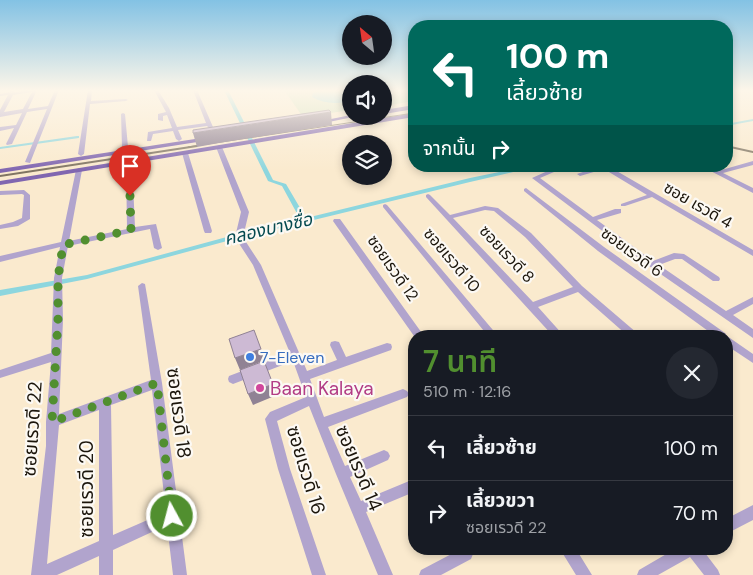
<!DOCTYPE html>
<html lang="th">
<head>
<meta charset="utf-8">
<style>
	body { margin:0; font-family:"DM Sans","Noto Sans Thai",sans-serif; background:#242831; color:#f1f3f6; height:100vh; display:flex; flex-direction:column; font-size:19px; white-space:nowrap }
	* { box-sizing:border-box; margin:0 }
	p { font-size:16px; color:#9ea1a6 }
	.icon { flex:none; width:28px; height:28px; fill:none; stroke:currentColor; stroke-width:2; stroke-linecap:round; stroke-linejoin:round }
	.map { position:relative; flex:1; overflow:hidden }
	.side { position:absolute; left:408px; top:330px; width:325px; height:225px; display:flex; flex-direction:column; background:#171b24; border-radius:20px; box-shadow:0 2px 8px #0003 }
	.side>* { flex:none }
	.top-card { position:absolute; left:408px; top:20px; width:325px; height:152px; border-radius:20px; box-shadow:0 2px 8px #0003; background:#00695c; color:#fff; overflow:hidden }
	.needle { width:32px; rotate:331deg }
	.tools { position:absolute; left:342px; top:15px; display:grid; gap:10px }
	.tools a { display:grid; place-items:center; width:50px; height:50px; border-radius:50%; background:#171b24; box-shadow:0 2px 8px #0003; font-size:25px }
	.pin { position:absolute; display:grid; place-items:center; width:42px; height:42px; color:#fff; margin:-51px -21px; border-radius:50% 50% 50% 0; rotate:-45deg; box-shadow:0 0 5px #0007 }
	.pin .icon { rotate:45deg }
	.me { position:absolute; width:55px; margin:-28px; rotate:353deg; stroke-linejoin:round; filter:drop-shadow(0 0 4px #0008) }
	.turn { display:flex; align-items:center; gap:18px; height:105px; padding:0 15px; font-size:22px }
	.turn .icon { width:65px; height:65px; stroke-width:2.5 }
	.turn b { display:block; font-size:35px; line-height:42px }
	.then { display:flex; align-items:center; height:48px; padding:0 15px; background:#0003; gap:10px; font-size:19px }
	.round { display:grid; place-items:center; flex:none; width:52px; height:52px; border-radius:26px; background:#242831 }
	.head { display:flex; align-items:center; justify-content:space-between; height:85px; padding:0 15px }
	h1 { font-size:30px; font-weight:600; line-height:38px; color:#518f2f }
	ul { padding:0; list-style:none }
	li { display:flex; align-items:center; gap:15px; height:65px; padding:0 15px; border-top:1px solid #363941 }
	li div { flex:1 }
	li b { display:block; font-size:19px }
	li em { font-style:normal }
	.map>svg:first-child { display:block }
</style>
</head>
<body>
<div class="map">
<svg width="753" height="575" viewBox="0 0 753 575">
	<rect width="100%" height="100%" fill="#faeace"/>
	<path fill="#d2e2be" d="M 284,90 L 351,90 L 351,110 L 303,117 Z
		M 384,90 L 414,90 L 414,101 L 384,106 Z"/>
	<path fill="#8dd6de" d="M 344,90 L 344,93 L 351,94 L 351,101 C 337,104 324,104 312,97 L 313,93 L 325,90 Z"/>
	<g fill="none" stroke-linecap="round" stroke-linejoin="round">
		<path fill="#8dd6de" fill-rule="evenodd" d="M 224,90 L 228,90 L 273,180 L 286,184 L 306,218 L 470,178 L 528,166 L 539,166 L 470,182 L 227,241 L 87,279 L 0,296 L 0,290 L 87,275 L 223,238 L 300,219 L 282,186 L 268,181 Z
			M 753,119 L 753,121 L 726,126 L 726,124 Z
			M 77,136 L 79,136 L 79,138 L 0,149 L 0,147 Z"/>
		<path fill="#b1a4cd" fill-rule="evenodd" d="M 11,90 L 15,90 L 14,92 L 37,90 L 28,109 L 48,106 L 55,90 L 59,90 L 30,163 L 25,162 L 47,109 L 27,112 L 12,144 L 7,145 L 6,144 L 14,128 L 0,131 L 0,127 L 16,125 L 22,113 L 0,117 L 0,110 L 8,95 L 0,96 L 0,94 L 10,92 ZM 32,92 L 23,109 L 4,112 L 13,95 Z
			M 88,90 L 92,90 L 91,101 L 126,99 L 128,100 L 126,101 L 90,104 L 84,154 L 81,156 L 78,154 Z
			M 141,90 L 147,90 L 143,92 Z
			M 154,90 L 158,90 L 169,108 L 177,127 L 206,123 L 193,90 L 197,90 L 213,127 L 210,129 L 207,126 L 178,130 L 182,139 L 179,141 L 176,139 L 173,131 L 153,134 L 151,141 L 147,141 L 148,132 L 172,128 L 167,115 L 163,116 L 163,121 L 158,120 L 158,114 L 166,112 Z
			M 123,113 L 125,114 L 128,147 L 125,149 L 122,147 L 121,114 Z
			M 219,145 L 222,147 L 249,212 L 244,233 L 246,242 L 261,265 L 307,371 L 337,360 L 330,345 L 331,342 L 335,341 L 339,342 L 346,357 L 387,343 L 391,344 L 392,347 L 391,350 L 310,379 L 324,417 L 403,389 L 407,391 L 409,394 L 407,397 L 328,427 L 345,466 L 384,450 L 388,452 L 390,456 L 388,460 L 350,477 L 361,501 L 414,479 L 414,492 L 366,512 L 393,575 L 378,575 L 336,474 L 309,406 L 277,421 L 290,469 L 326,575 L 312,575 L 278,469 L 265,419 L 270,412 L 306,397 L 293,361 L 233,384 L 229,382 L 228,379 L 229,376 L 290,353 L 253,265 L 238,242 L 236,233 L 241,212 L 216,147 Z
			M 183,152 L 188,153 L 212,231 L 211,233 L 205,233 L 204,231 L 182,153 Z
			M 129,160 L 132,162 L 135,227 L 156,224 L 162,248 L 158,250 L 154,248 L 150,229 L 68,246 L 62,278 L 63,320 L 59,414 L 151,380 L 138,286 L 142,283 L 145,284 L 162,383 L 187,575 L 173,575 L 167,525 L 113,550 L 113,575 L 99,575 L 99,556 L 57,575 L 31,575 L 46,446 L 46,422 L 51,362 L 0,378 L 0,370 L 51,353 L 54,278 L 60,247 L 0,262 L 0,256 L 61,242 L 76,170 L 79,168 L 82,170 L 69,241 L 127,229 L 126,162 ZM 152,390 L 166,512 L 113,535 L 111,405 ZM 99,410 L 99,541 L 47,564 L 59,425 Z
			M 753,161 L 753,165 L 723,173 L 753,188 L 753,193 L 701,166 L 709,166 L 718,171 Z
			M 600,166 L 608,166 L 753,250 L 753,256 L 652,197 L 625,206 L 621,206 L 621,204 L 647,195 L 604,169 L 580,176 L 577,174 Z
			M 656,166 L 668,166 L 647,172 L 644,170 Z
			M 552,169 L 554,170 L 554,172 L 540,178 L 593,217 L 615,209 L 621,209 L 621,213 L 597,220 L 653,261 L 674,253 L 684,254 L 719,277 L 720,279 L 719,281 L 713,281 L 682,259 L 675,259 L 659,265 L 726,311 L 753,297 L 753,304 L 733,315 L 753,329 L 753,338 L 649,266 L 532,178 Z
			M 526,188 L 604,247 L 725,333 L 727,336 L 753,354 L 753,363 L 726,345 L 726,336 L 715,336 L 598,251 L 524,191 L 524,189 Z
			M 24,190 L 30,195 L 30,219 L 18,226 L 0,229 L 0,225 L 13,222 L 22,218 L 24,195 L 22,194 L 0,195 L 0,191 Z
			M 428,194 L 430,195 L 450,215 L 485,206 L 498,208 L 531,233 L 582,286 L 637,333 L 639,336 L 628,336 L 578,292 L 538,307 L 564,336 L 553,336 L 426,197 L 426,195 ZM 485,210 L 494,211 L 525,237 L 573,287 L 533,302 L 453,218 Z
			M 385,204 L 387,205 L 498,336 L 488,336 L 383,207 L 383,205 Z
			M 334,219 L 340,219 L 424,336 L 414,336 L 333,221 Z
			M 753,505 L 753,520 L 726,534 L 726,519 Z
			M 461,549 L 471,549 L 473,554 L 471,559 L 441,575 L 419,575 L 421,570 Z
			M 560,549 L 576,549 L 592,575 L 576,575 Z
			M 675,549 L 702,549 L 718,570 L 720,575 L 704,575 L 690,557 L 658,575 L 637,575 L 639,570 Z"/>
		<path fill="#8066b0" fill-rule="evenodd" d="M 414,105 L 414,109 L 384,114 L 384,110 Z
			M 414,113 L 414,117 L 0,185 L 0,181 Z
			M 351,115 L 351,116 L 358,116 L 319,124 L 316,122 Z
			M 208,137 L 211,139 L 210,140 L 0,173 L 0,169 Z"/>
		<path stroke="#807563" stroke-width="1" d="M 726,146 L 732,147
			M 188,147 L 414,113"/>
		<path stroke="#807563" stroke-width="2" d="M 726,146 L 753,152
			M 0,176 L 197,146"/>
	</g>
	<path fill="#908294" d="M 331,112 L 332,125 L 219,143 L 197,147 L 193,133 Z
		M 261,349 L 265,360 L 240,370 L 235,358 Z
		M 273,384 L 277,395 L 253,405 L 248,394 Z"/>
	<path fill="#cdbad4" stroke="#908294" d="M 329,110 L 331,112 L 193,133 L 193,130 Z
		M 254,330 L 261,349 L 235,358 L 229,339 Z
		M 264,361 L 273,384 L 248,394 L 240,370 Z"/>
	<linearGradient id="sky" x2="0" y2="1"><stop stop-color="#83c2e4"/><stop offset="0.53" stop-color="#fdf6e9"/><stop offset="1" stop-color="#fdf6e9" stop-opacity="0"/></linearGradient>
	<rect width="753" height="171" fill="url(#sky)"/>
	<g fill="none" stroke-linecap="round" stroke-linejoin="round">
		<path stroke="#518f2f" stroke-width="9" stroke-dasharray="0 16.2" d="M 130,196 L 131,230 L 63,245 L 58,278 L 58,320 L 52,422 L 157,383 L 172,516"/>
	</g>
	<circle fill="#3f7fe0" stroke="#fcf9f4" stroke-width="2" cx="250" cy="357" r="5"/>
	<circle fill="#d1479c" stroke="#fcf9f4" stroke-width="2" cx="260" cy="388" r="5"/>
	<g text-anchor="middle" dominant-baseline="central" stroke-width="4.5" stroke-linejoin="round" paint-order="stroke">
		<g font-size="16" fill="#1b150b" stroke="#fcf9f4">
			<text transform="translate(698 205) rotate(30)">ซอย เรวดี 4</text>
			<text transform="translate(632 252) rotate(36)">ซอยเรวดี 6</text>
			<text transform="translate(507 254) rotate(47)">ซอยเรวดี 8</text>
			<text transform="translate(452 260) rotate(50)">ซอยเรวดี 10</text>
			<text transform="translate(393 268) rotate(55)">ซอยเรวดี 12</text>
		</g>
		<g font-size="16" fill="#366cbe" stroke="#fcf9f4" text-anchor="start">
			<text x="260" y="357">7-Eleven</text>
		</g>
		<g font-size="18" font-style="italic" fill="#054a50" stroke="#fcf9f4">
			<text transform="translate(268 229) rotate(-13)">คลองบางซื่อ</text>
		</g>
		<g font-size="19" fill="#b23c85" stroke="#fcf9f4" text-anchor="start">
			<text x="270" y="388">Baan Kalaya</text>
		</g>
		<g font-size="19" fill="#1b150b" stroke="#fcf9f4">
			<text transform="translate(179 413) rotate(83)">ซอยเรวดี 18</text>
			<text transform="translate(32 429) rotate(-86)">ซอยเรวดี 22</text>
			<text transform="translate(359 468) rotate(67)">ซอยเรวดี 14</text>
			<text transform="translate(306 470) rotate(73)">ซอยเรวดี 16</text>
			<text transform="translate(86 489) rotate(-90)">ซอยเรวดี 20</text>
		</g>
	</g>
</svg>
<div class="tools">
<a><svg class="needle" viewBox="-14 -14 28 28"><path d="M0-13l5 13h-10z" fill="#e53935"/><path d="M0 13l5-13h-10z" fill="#9ea1a6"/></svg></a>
<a><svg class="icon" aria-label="sound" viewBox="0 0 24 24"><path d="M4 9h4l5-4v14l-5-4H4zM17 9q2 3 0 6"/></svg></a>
<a><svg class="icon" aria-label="layers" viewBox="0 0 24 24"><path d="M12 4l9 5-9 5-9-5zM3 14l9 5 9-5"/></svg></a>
</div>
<div class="pin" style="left:130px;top:196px;background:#d93025"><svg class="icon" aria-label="arrive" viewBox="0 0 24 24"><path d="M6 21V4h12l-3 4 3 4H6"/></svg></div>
<svg class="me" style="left:172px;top:516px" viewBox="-20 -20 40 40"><circle r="17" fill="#518f2f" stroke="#fff" stroke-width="3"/><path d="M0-11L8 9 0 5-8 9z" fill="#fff"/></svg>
<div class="top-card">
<div class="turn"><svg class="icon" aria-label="left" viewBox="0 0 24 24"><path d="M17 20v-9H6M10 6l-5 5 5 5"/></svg><div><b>100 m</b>เลี้ยวซ้าย</div></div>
<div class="then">จากนั้น<svg class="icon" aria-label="right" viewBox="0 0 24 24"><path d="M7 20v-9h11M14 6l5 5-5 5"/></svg></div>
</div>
<section class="side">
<div class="head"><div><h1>7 นาที</h1><p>510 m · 12:16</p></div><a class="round"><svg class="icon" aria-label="close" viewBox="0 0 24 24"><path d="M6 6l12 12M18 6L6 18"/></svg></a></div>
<ul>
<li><svg class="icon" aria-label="left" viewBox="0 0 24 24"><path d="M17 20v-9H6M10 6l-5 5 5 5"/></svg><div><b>เลี้ยวซ้าย</b></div><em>100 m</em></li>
<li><svg class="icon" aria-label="right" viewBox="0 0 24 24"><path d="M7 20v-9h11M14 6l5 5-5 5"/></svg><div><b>เลี้ยวขวา</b><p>ซอยเรวดี 22</p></div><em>70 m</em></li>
</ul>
</section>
</div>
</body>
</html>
